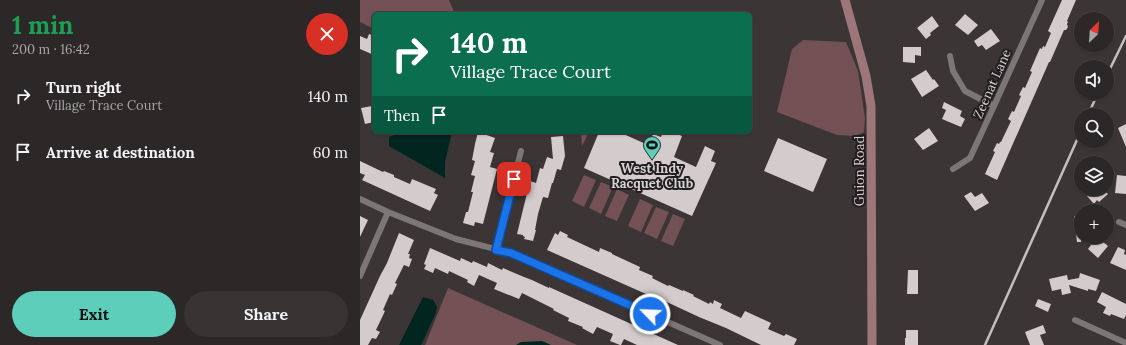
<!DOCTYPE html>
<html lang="en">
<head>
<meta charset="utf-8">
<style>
	body { margin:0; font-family:Lora,serif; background:#383434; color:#f1f3f6; height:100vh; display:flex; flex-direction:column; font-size:15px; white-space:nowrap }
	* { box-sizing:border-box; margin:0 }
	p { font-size:13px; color:#a6a6a8 }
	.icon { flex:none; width:22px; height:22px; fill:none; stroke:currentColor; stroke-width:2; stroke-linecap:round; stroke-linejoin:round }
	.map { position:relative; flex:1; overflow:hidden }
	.side { display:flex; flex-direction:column; background:#2c2828; width:360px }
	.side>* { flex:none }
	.hud { position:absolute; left:12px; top:12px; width:380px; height:122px; border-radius:6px; box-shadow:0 1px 3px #0004,0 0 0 1px #484445; background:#0b6e4f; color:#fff; overflow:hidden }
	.needle { width:26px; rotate:25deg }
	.fabs { position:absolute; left:714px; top:12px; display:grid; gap:8px }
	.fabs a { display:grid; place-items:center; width:40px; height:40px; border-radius:50%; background:#2c2828; box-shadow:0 1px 3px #0004,0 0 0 1px #484445; font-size:20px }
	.pin { position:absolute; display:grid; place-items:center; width:34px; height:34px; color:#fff; margin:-17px; border-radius:8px; box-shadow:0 2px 6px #0006 }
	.me { position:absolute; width:44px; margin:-22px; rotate:294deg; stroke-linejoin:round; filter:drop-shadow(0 0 3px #0008) }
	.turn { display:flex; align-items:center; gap:14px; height:84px; padding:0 12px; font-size:18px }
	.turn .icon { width:52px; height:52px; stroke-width:2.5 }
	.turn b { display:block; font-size:28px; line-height:34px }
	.then { display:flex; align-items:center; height:38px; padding:0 12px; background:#0003; gap:8px; font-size:15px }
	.round { display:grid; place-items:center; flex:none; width:42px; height:42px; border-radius:21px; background:#383434 }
	.summary { display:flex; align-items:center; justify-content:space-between; height:68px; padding:0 12px }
	h1 { font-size:24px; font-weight:700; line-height:30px; color:#1e9e55 }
	.button { display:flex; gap:8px; margin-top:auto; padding:8px 12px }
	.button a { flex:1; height:46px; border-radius:24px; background:#5cceba; color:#111; font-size:16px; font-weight:700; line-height:46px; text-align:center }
	.button a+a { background:#383434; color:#f1f3f6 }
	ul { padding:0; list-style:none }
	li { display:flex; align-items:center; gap:12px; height:56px; padding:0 12px }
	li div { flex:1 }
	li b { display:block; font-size:15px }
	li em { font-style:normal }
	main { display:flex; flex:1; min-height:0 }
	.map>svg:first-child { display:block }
</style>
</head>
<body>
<main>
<section class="side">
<div class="summary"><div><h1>1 min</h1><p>200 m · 16:42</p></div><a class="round" style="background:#d93025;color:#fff"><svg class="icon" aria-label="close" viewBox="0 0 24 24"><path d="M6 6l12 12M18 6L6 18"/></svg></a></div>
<ul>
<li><svg class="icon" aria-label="right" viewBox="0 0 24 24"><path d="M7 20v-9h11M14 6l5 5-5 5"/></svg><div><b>Turn right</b><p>Village Trace Court</p></div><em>140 m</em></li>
<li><svg class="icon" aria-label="arrive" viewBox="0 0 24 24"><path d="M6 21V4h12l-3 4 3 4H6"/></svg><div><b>Arrive at destination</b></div><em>60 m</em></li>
</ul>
<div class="button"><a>Exit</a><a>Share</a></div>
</section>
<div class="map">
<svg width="766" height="345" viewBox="0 0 766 345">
	<rect width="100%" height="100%" fill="#3b3536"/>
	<path fill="#735154" d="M 0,0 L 89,0 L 95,14 L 14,14 L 14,29 L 0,22 Z
		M 443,40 L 486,42 L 498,71 L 505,118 L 504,132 L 495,136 L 477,135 L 417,112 L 432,49 Z
		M 221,132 L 229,132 L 222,146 Z
		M 224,175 L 236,180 L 224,207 L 212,201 Z
		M 241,182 L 253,187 L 241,214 L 229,208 Z
		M 257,189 L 269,195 L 257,221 L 245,216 Z
		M 280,199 L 293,205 L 281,232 L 268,226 Z
		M 296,207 L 309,212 L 297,239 L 284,233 Z
		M 313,214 L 325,219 L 313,246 L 301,241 Z
		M 88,288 L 217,345 L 65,345 Z"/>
	<path fill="#01251f" d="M 41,132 L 92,132 L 85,162 L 85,178 L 29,146 L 29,137 Z
		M 63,297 L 73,300 L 77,307 L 76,313 L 61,345 L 39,345 Z
		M 182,341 L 191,345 L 156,345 L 161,342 Z"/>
	<path fill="#d3cbcc" d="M 702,0 L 716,0 L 707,21 L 708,22 L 707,24 L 708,27 L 706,30 L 704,30 L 690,62 L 689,62 L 637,180 L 625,174 L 635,152 L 633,151 L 637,143 L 639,144 L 640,142 L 641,142 L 651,121 L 648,119 L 652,111 L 654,112 L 661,96 L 659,95 L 663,87 L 665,88 L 672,72 L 670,71 L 680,48 L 682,49 L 683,46 L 685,47 L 691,33 L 688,31 Z
		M 605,14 L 618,25 L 608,35 L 595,25 Z
		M 572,16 L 579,26 L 570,33 L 571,35 L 566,39 L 557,28 Z
		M 631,29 L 640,41 L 626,50 L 622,45 L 618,47 L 614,41 Z
		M 9,34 L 14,36 L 14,55 L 0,49 L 0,36 L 7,39 Z
		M 543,47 L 561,47 L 561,56 L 555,55 L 555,63 L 543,62 Z
		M 566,70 L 573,80 L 574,79 L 579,86 L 562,97 L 551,79 Z
		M 584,102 L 602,111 L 600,116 L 605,119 L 601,127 L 582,119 L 586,110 L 582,108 Z
		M 12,106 L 12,107 L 14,107 L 14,122 L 5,124 L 1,108 Z
		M 766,124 L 766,147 L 758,128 Z
		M 569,128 L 578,141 L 563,150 L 554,139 Z
		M 118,132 L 135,138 L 130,152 L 134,153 L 130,167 L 137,169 L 123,224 L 115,222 L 114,226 L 103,223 L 106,212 L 108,212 L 113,192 L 111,192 L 115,176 L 111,175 L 115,161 L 112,160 L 115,144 Z
		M 239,132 L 259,132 L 288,145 L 293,134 L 301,137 L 303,132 L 312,132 L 322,136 L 314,157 L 336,167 L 345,146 L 355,151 L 351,161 L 356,163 L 332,216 L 224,168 Z
		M 203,136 L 205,156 L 201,170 L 197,169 L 193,183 L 192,183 L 188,198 L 183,197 L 178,214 L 175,230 L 176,230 L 173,241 L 164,239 L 165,237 L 163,236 L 163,235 L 157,234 L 170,181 L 176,183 L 180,168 L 183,169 L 187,157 L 193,159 L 191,137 Z
		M 418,138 L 467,159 L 453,192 L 404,171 Z
		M 0,161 L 23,172 L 24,171 L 34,175 L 34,177 L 50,184 L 52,179 L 76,189 L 74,193 L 78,195 L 70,211 L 2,180 L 5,175 L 0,173 Z
		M 757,175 L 766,176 L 766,194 L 755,193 Z
		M 734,189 L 743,189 L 748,194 L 739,202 L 737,200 L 734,204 L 727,196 Z
		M 611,192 L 615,197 L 622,193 L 629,203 L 615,211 L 604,196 Z
		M 0,216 L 8,220 L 0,237 Z
		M 714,216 L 721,216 L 721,242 L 717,242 Z
		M 200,231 L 208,235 L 207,237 L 239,252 L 240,248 L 252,253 L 252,254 L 280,267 L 279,270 L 293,276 L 292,278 L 308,286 L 309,285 L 323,291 L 323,290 L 334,295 L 333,296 L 349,304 L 350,302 L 353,304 L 354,300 L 362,304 L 360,308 L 381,318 L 385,311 L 411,323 L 408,329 L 424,336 L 426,334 L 437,339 L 434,345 L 401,345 L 366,328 L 339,317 L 296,297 L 295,298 L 187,250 L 195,233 L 198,235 Z
		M 39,233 L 54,240 L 48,254 L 50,254 L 49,258 L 52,259 L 49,267 L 44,265 L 35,283 L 37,284 L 32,295 L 30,294 L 23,310 L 25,311 L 16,330 L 20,332 L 16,339 L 12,338 L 8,345 L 0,345 L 0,320 L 20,276 L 27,263 Z
		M 733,237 L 737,237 L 748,246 L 738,258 L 728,249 L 731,245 L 728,242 Z
		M 758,247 L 765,250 L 764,254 L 766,255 L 766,270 L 750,263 Z
		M 70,248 L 100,261 L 101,258 L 112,263 L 113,261 L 127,267 L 128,263 L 142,270 L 143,268 L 164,277 L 172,280 L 189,288 L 189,287 L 318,345 L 277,345 L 264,339 L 261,345 L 260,345 L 250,341 L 253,334 L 237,327 L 233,334 L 222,328 L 223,327 L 208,321 L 209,318 L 193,310 L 194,309 L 162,293 L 159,299 L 134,289 L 137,283 L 119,275 L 114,286 L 107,282 L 108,280 L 89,271 L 88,274 L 75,268 L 73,273 L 64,269 L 66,265 L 64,264 Z
		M 548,270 L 558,270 L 558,294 L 547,294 Z
		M 720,273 L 740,280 L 736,291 L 728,289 L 728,291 L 709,285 L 711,293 L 702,295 L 701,289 L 692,291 L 689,279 L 707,275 L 708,280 L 719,278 Z
		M 742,292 L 766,304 L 766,315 L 764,319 L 751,314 L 750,316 L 743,313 L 746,307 L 737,302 Z
		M 678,299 L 691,304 L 688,312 L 675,306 Z
		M 683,325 L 686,333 L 680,335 L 684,345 L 670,345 L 665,332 Z
		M 546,330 L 558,330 L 558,345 L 545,345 L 545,338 L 546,338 Z"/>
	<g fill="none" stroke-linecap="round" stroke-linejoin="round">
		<path stroke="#7d7676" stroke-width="6" d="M 590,56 L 593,71 L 605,91 L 634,106
			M 593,169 L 610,158 L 634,106 L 682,0
			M 0,199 L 28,212 L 96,239 L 151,253 L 360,345
			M 759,222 L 766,225
			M 136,250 L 161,151
			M 0,276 L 28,212
			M 715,320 L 766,343"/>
		<path stroke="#9d767a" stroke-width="9" d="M 485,0 L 506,76 L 511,106 L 512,345"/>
		<path stroke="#c3bfc0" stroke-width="2.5" d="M 747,75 L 766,36
			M 728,115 L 738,93
			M 625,345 L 721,131"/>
	</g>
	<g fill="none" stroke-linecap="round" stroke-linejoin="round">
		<g stroke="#114b97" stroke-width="10">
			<path id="route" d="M 154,179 L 136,250 L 151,253 L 290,314"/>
		</g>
		<use href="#route" stroke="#1a73e8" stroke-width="7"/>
	</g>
	<defs>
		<g id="stadium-pin" transform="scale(0.9)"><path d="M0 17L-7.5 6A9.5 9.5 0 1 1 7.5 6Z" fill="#5cceba" stroke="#201e1e"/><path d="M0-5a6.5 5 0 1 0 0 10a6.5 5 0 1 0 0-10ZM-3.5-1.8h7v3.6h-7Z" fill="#111"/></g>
	</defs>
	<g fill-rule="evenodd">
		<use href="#stadium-pin" x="292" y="145"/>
	</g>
	<g text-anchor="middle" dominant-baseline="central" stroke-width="4" stroke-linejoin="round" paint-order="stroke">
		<g font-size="13" fill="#d7d3d4" stroke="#201e1e">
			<text transform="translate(632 84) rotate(-66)">Zeenat Lane</text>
			<text transform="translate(499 171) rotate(-90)">Guion Road</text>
		</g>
		<g font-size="13" font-weight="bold" fill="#d7d3d4" stroke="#201e1e">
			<text x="292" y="168">West Indy<tspan x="292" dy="15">Racquet Club</tspan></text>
		</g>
	</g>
</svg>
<div class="fabs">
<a><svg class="needle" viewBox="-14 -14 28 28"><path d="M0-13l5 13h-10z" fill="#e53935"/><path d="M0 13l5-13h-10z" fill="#a6a6a8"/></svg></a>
<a><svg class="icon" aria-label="sound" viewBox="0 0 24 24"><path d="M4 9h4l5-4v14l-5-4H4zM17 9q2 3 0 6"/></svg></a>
<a><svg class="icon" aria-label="search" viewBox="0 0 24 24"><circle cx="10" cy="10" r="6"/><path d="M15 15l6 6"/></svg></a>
<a><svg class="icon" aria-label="layers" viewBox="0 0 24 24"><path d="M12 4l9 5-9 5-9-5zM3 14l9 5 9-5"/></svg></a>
<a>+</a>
</div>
<div class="pin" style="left:154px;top:179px;background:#d93025"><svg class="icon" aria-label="arrive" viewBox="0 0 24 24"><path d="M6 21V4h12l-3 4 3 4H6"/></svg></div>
<svg class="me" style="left:290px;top:314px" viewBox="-20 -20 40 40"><circle r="17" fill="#1a73e8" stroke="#fff" stroke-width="3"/><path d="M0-11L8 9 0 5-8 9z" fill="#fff"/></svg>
<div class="hud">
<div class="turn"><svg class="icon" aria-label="right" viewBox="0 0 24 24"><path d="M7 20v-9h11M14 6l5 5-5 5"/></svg><div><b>140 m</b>Village Trace Court</div></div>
<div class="then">Then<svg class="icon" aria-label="arrive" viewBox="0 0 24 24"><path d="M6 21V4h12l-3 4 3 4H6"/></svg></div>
</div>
</div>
</main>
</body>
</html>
